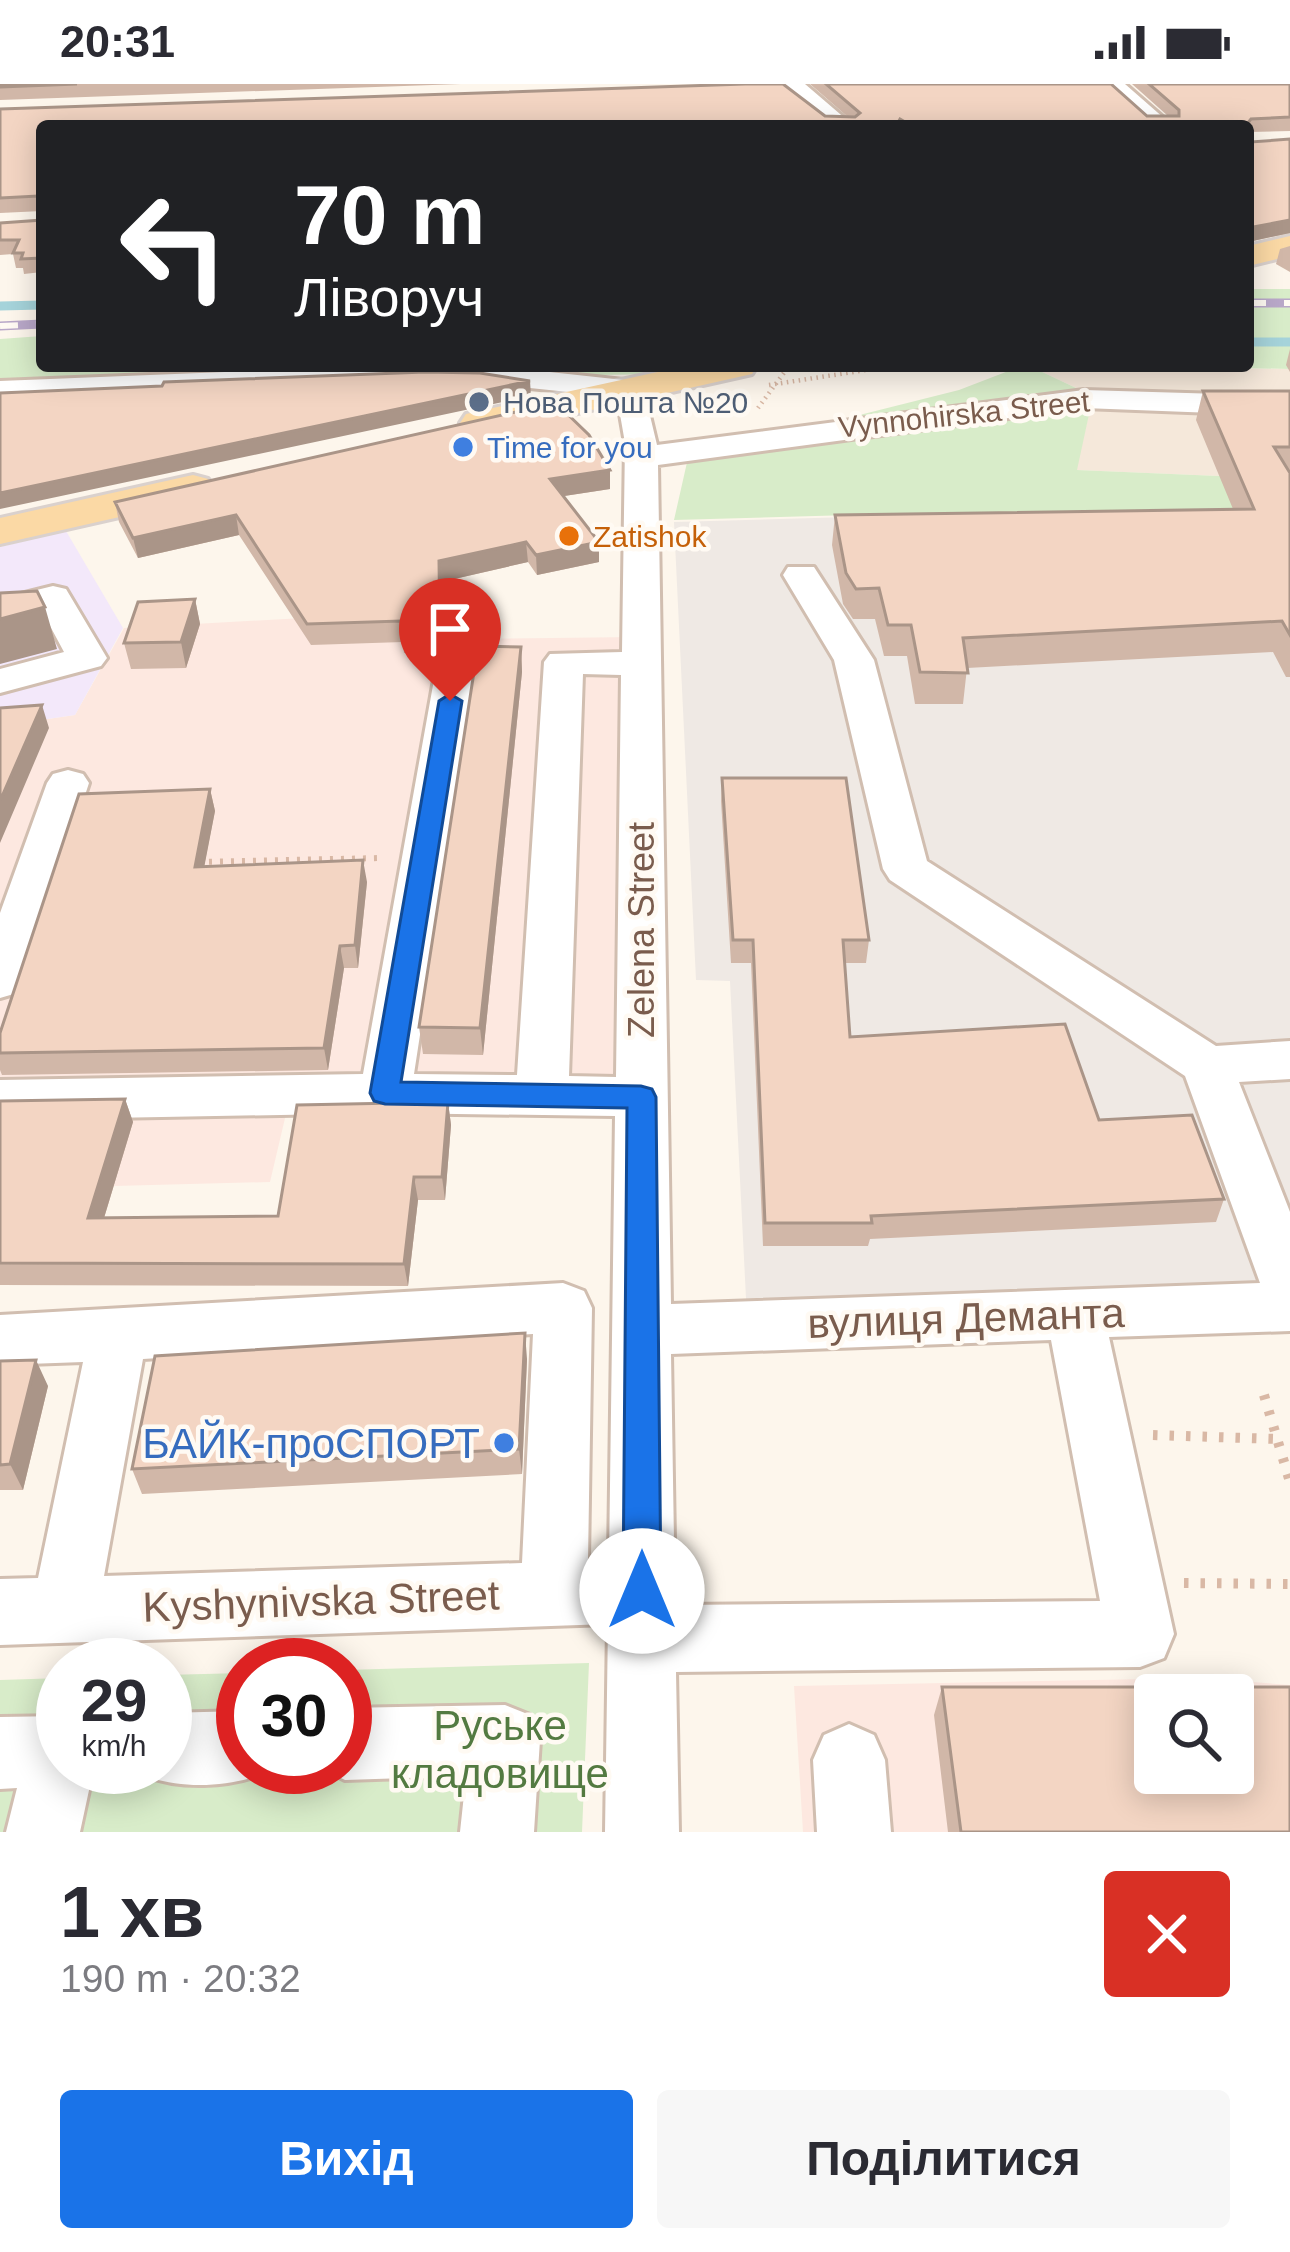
<!DOCTYPE html>
<html lang="uk">
<head>
<meta charset="utf-8">
<style>
	body { margin:0; font-family:Arial,sans-serif; background:#f7f7f7; color:#2b2b33; height:100vh; display:flex; flex-direction:column; font-size:45px; white-space:nowrap }
	* { box-sizing:border-box; margin:0 }
	p { font-size:39px; color:#7c7c81 }
	.icon { flex:none; width:66px; height:66px; fill:none; stroke:currentColor; stroke-width:2; stroke-linecap:round; stroke-linejoin:round }
	.map { position:relative; height:1748px; overflow:hidden }
	.details { display:flex; flex-direction:column; background:#fff; flex:1 }
	.details>* { flex:none }
	.guide { position:absolute; left:36px; top:36px; width:1218px; height:252px; border-radius:12px; box-shadow:0 6px 30px #0003; background:#202124; color:#fff; overflow:hidden }
	.controls { position:absolute; left:1134px; top:1590px; display:grid; gap:24px }
	.controls a { display:grid; place-items:center; width:120px; height:120px; border-radius:12px; background:#fff; box-shadow:0 6px 30px #0003; font-size:60px }
	.speed { position:absolute; left:36px; top:1554px; display:flex; gap:24px; font-size:60px; font-weight:700; text-align:center }
	.speed>* { display:grid; place-content:center; width:156px; height:156px; border-radius:50%; background:#fff; box-shadow:0 6px 30px #0003; line-height:1 }
	.speed small { font-size:30px; font-weight:400 }
	.speed .limit { border:18px solid #d22; background:#fff; color:#111 }
	.pin { position:absolute; display:grid; place-items:center; width:102px; height:102px; color:#fff; margin:-123px -51px; border-radius:50% 50% 50% 0; rotate:-45deg; box-shadow:0 0 12px #0007 }
	.pin .icon { rotate:45deg }
	.me { position:absolute; width:132px; margin:-66px; rotate:0deg; stroke-linejoin:round; filter:drop-shadow(0 0 9px #0008) }
	.turn { display:flex; align-items:center; gap:42px; height:252px; padding:0 60px; font-size:54px }
	.turn .icon { width:156px; height:156px; stroke-width:2.5 }
	.turn b { display:block; font-size:84px; line-height:102px }
	.round { display:grid; place-items:center; flex:none; width:126px; height:126px; border-radius:12px; background:#f7f7f7 }
	.headline { display:flex; align-items:center; justify-content:space-between; height:204px; padding:0 60px }
	h1 { font-size:72px; font-weight:800; line-height:90px }
	.action { display:flex; gap:24px; margin-top:auto; padding:24px 60px }
	.action a { flex:1; height:138px; border-radius:12px; background:#1a73e8; color:#fff; font-size:48px; font-weight:800; line-height:138px; text-align:center }
	.action a+a { background:#f7f7f7; color:#2b2b33 }
	.status { display:flex; justify-content:space-between; align-items:center; height:84px; padding:0 60px; background:#fff; direction:ltr }
	.status svg { height:33px; fill:currentColor }
	.map>svg:first-child { display:block }
</style>
</head>
<body>
<div class="status"><b>20:31</b><svg viewBox="0 0 49 12"><path d="M0 12V9h3v3zM5 12V6h3v6zM10 12V3h3v9zM15 12V0h3v12zM26 1h20v11H26zM47 4h2v5h-2z"/></svg></div>
<div class="map">
<svg width="1290" height="1748" viewBox="0 0 1290 1748">
	<rect width="100%" height="100%" fill="#fdf6ec"/>
	<path fill="#f5e8da" d="M 1002,282 L 1290,285 L 1290,395 L 1076,386 L 1093,312 L 1038,286 Z"/>
	<path fill="#fde8e0" fill-rule="evenodd" d="M 464,525 L 460,555 L 636,553 L 626,1028 L 286,1030 L 270,1098 L 0,1105 L 0,642 L 75,631 L 124,544 Z
		M 1199,1594 L 1290,1601 L 1290,1748 L 803,1748 L 794,1602 ZM 1155,1611 L 1233,1611 L 1233,1689 L 1155,1689 Z"/>
	<path fill="#efe9e4" d="M 850,433 L 1290,446 L 1290,1217 L 747,1234 L 730,897 L 696,896 L 674,438 Z"/>
	<path fill="#f3e8fa" d="M 66,447 L 123,544 L 75,631 L 0,642 L 0,463 Z"/>
	<path fill="#d8ecc9" d="M 1248,205 L 1290,205 L 1290,285 L 1142,282 L 1248,282 Z
		M 42,252 L 42,282 L 691,282 L 660,290 L 0,301 L 0,255 Z
		M 1011,286 L 1038,286 L 1093,312 L 1077,386 L 1290,395 L 1290,445 L 851,431 L 674,436 L 688,374 L 959,306 Z
		M 589,1579 L 582,1748 L 0,1748 L 0,1596 L 63,1594 L 63,1683 L 165,1683 L 165,1591 L 243,1589 L 243,1683 L 345,1683 L 345,1586 Z"/>
	<g fill="none" stroke-linecap="round" stroke-linejoin="round">
		<path stroke="#a5d3da" stroke-width="9" d="M 0,222 L 42,221
			M 1248,258 L 1290,258"/>
		<g stroke="#d1beb0" stroke-width="6">
			<path id="minor" d="M 709,0 L 805,0 L 854,42 L 827,42 L 782,7 L 718,10 L 710,8 Z
				M 1100,0 L 1125,0 L 1173,42 L 1147,42 Z
				M 378,282 L 495,282 L 642,298 L 657,361 L 1084,306 L 1290,312 L 1290,332 L 1084,324 L 658,381 L 671,1220 L 1260,1199 L 1185,992 L 890,796 L 883,785 L 834,576 L 783,491 L 788,483 L 814,483 L 874,576 L 927,777 L 1216,962 L 1290,957 L 1290,995 L 1239,998 L 1290,1128 L 1290,1247 L 1109,1253 L 1174,1550 L 1164,1574 L 1140,1583 L 676,1588 L 679,1748 L 605,1748 L 608,1540 L 0,1561 L 0,1495 L 38,1494 L 83,1278 L 0,1281 L 0,1231 L 563,1199 L 584,1207 L 592,1224 L 588,1477 L 609,1476 L 615,1032 L 385,1029 L 0,1036 L 0,996 L 363,990 L 437,579 L 443,571 L 471,571 L 477,579 L 414,990 L 517,991 L 544,578 L 550,570 L 622,568 L 625,359 L 617,313 L 462,297 L 0,315 L 0,297 ZM 583,590 L 621,591 L 616,993 L 569,992 ZM 533,1250 L 522,1479 L 104,1492 L 143,1275 ZM 1051,1256 L 1100,1517 L 675,1521 L 671,1270 Z
				M 53,502 L 66,505 L 107,574 L 101,582 L 0,609 L 0,585 L 64,568 L 42,527 L 0,537 L 0,515 Z
				M 68,686 L 83,690 L 89,699 L 24,897 L 17,909 L 0,914 L 0,829 L 47,699 L 53,690 Z
				M 505,1621 L 530,1631 L 540,1656 L 534,1748 L 460,1748 L 466,1692 L 345,1696 L 319,1683 L 345,1683 L 345,1624 Z
				M 243,1627 L 243,1683 L 270,1683 L 268,1688 C 229,1704 179,1706 140,1690 L 137,1683 L 165,1683 L 165,1629 Z
				M 63,1632 L 63,1683 L 94,1683 L 80,1748 L 6,1748 L 17,1704 L 0,1705 L 0,1633 Z
				M 849,1640 L 874,1651 L 885,1676 L 891,1748 L 817,1748 L 813,1676 L 824,1651 Z"/>
		</g>
		<g stroke="#dad1cd" stroke-width="6">
			<path id="major" d="M 1290,152 L 1290,172 L 1248,182 L 1248,162 Z
				M 685,282 L 757,282 L 752,290 L 480,351 L 466,348 L 460,339 L 466,330 Z
				M 193,391 L 208,395 L 214,404 L 208,413 L 0,460 L 0,434 Z"/>
		</g>
		<path stroke="#d9b8a5" stroke-width="4.5" stroke-dasharray="1.5 4.5" stroke-linecap="butt" d="M 769,301 L 892,282
			M 758,324 L 789,282"/>
		<path stroke="#d9b8a5" stroke-width="6" stroke-dasharray="3 8" stroke-linecap="butt" d="M 198,778 L 381,774"/>
		<path stroke="#d9b8a5" stroke-width="10" stroke-dasharray="4.5 12" stroke-linecap="butt" d="M 1264,1311 L 1290,1398
			M 1153,1351 L 1277,1355
			M 1184,1499 L 1290,1500"/>
		<use href="#minor" fill="#fff" fill-rule="evenodd"/>
		<use href="#major" fill="#fbd9a5" fill-rule="evenodd"/>
		<g stroke="#b9a8c9" stroke-width="9">
			<path id="rail" d="M 1248,219 L 1290,219
				M 0,242 L 42,240"/>
		</g>
		<use href="#rail" stroke="#fffaf3" stroke-width="6" stroke-dasharray="18" stroke-linecap="butt"/>
	</g>
	<path fill="#d1b7a8" d="M 0,0 L 461,0 L 0,16 Z
		M 810,0 L 1111,0 L 1147,32 L 1168,32 L 1132,0 L 1290,0 L 1290,47 L 1249,48 L 1251,58 L 1290,55 L 1290,149 L 1248,158 L 1248,42 L 42,42 L 42,127 L 0,129 L 0,25 L 848,33 Z
		M 42,133 L 42,188 L 24,190 L 23,184 L 16,184 L 13,170 L 0,171 L 0,139 L 42,136 Z
		M 1290,162 L 1290,188 L 1276,180 L 1280,165 Z
		M 1290,265 L 1290,288 L 1286,281 Z
		M 1203,307 L 1290,307 L 1290,593 L 1286,593 L 1273,568 L 967,584 L 963,620 L 915,620 L 907,572 L 884,572 L 875,535 L 853,535 L 843,520 L 832,461 L 835,431 L 1233,425 L 1196,336 Z
		M 610,405 L 564,412 L 599,478 L 537,491 L 528,478 L 441,498 L 442,567 L 404,569 L 403,558 L 311,561 L 239,451 L 138,474 L 119,438 L 115,418 Z
		M 195,515 L 200,540 L 186,584 L 131,585 L 124,559 Z
		M 521,563 L 522,588 L 483,971 L 423,970 L 419,943 Z
		M 722,694 L 869,856 L 866,879 L 844,879 L 850,953 L 1099,1036 L 1224,1115 L 1216,1138 L 870,1155 L 868,1162 L 763,1162 L 751,879 L 731,879 L 721,717 Z
		M 210,705 L 215,727 L 204,782 L 367,798 L 358,884 L 344,884 L 328,986 L 2,991 L 0,986 L 0,949 Z
		M 125,1015 L 133,1038 L 104,1134 L 278,1132 L 448,1018 L 451,1041 L 445,1116 L 418,1116 L 408,1202 L 0,1201 L 0,1017 Z
		M 527,1275 L 522,1390 L 142,1410 L 132,1385 Z
		M 0,1277 L 48,1302 L 23,1406 L 0,1406 Z
		M 942,1603 L 1290,1748 L 948,1748 L 934,1631 Z"/>
	<path fill="#aa9588" d="M 1290,136 L 1290,149 L 1248,158 L 1248,144 Z
		M 530,297 L 531,312 L 0,425 L 0,409 Z
		M 610,386 L 610,405 L 551,414 L 550,395 Z
		M 236,431 L 239,451 L 138,474 L 133,454 Z
		M 526,458 L 528,478 L 441,498 L 442,567 L 439,477 Z
		M 599,458 L 599,478 L 537,491 L 536,471 Z
		M 195,515 L 200,540 L 186,584 L 181,558 Z
		M 45,523 L 57,565 L 0,580 L 0,535 Z
		M 521,563 L 522,588 L 483,971 L 480,944 Z
		M 42,621 L 49,644 L 0,759 L 0,717 Z
		M 210,705 L 215,727 L 200,805 L 195,783 Z
		M 363,776 L 367,798 L 358,884 L 355,861 Z
		M 340,862 L 344,884 L 328,986 L 324,964 Z
		M 125,1015 L 133,1038 L 97,1157 L 88,1134 Z
		M 448,1018 L 451,1041 L 445,1116 L 442,1093 Z
		M 414,1093 L 418,1116 L 408,1202 L 404,1180 Z
		M 525,1249 L 527,1275 L 522,1390 L 519,1365 Z
		M 36,1276 L 48,1302 L 23,1406 L 10,1380 Z"/>
	<path fill="#f3d5c3" stroke="#aa9588" stroke-width="3" fill-rule="evenodd" d="M 0,0 L 77,0 L 0,3 Z
		M 745,0 L 783,0 L 825,32 L 855,33 L 860,29 L 826,0 L 1111,0 L 1147,32 L 1179,32 L 1179,26 L 1149,0 L 1290,0 L 1290,33 L 1251,35 L 1247,40 L 1247,42 L 1081,42 L 1077,39 L 1055,42 L 912,42 L 900,35 L 896,42 L 42,42 L 42,116 L 38,112 L 0,114 L 0,25 Z
		M 1248,45 L 1251,58 L 1290,55 L 1290,136 L 1248,144 Z
		M 42,133 L 42,174 L 21,175 L 23,169 L 13,169 L 19,156 L 0,156 L 0,139 L 42,136 Z
		M 425,288 L 480,289 L 530,297 L 0,409 L 0,309 L 162,302 L 164,298 Z
		M 1203,307 L 1290,307 L 1290,363 L 1274,363 L 1290,389 L 1290,551 L 1282,537 L 963,554 L 968,589 L 920,588 L 911,541 L 888,541 L 879,504 L 856,505 L 846,489 L 835,431 L 1254,425 Z
		M 556,319 L 589,351 L 610,386 L 550,395 L 599,458 L 536,471 L 526,458 L 439,477 L 440,546 L 402,548 L 401,537 L 307,540 L 236,431 L 133,454 L 115,418 Z
		M 37,507 L 45,523 L 0,535 L 0,509 Z
		M 195,515 L 181,558 L 124,559 L 138,518 Z
		M 478,562 L 521,563 L 480,944 L 419,943 Z
		M 42,621 L 0,717 L 0,624 Z
		M 722,694 L 846,694 L 869,856 L 843,856 L 850,953 L 1065,940 L 1099,1036 L 1192,1031 L 1224,1115 L 871,1132 L 872,1139 L 765,1139 L 753,856 L 733,856 Z
		M 210,705 L 195,783 L 363,776 L 355,861 L 340,862 L 324,964 L 0,969 L 0,949 L 79,710 Z
		M 125,1015 L 88,1134 L 278,1132 L 297,1021 L 448,1018 L 442,1093 L 414,1093 L 404,1180 L 0,1179 L 0,1017 Z
		M 525,1249 L 519,1365 L 132,1385 L 155,1272 Z
		M 36,1276 L 10,1380 L 0,1381 L 0,1277 Z
		M 942,1603 L 1290,1603 L 1290,1748 L 961,1748 ZM 1155,1611 L 1233,1611 L 1233,1689 L 1155,1689 Z"/>
	<path fill="#1a73e8" stroke="#114b97" stroke-width="3" d="M 450,610 L 462,617 L 401,998 L 641,1002 L 652,1005 L 656,1013 L 661,1507 L 655,1519 L 642,1525 L 629,1519 L 623,1507 L 627,1024 L 385,1020 L 374,1017 L 370,1009 L 439,617 Z"/>
	<circle fill="#5c6f8a" stroke="#fffaf3" stroke-width="4.5" cx="479" cy="318" r="12"/>
	<g fill="#3f7fe0" stroke="#fffaf3" stroke-width="4.5">
		<circle cx="463" cy="363" r="12"/>
		<circle cx="504" cy="1359" r="12"/>
	</g>
	<circle fill="#e8710a" stroke="#fffaf3" stroke-width="4.5" cx="569" cy="452" r="12"/>
	<g text-anchor="middle" dominant-baseline="central" stroke-width="9" stroke-linejoin="round" paint-order="stroke">
		<g font-size="30" fill="#4e5e75" stroke="#fffaf3" text-anchor="start">
			<text x="503" y="318">Нова Пошта №20</text>
		</g>
		<g font-size="30" fill="#7a5c4d" stroke="#fffaf3">
			<text transform="translate(964 330) rotate(-6)">Vynnohirska Street</text>
		</g>
		<g font-size="30" fill="#366cbe" stroke="#fffaf3" text-anchor="start">
			<text x="487" y="363">Time for you</text>
		</g>
		<g font-size="30" fill="#c56008" stroke="#fffaf3" text-anchor="start">
			<text x="593" y="452">Zatishok</text>
		</g>
		<g font-size="36" fill="#7a5c4d" stroke="#fffaf3">
			<text transform="translate(641 846) rotate(-90)">Zelena Street</text>
		</g>
		<g font-size="42" fill="#7a5c4d" stroke="#fffaf3">
			<text transform="translate(966 1234) rotate(-2)">вулиця Деманта</text>
			<text transform="translate(321 1517) rotate(-2)">Kyshynivska Street</text>
		</g>
		<g font-size="42" fill="#366cbe" stroke="#fffaf3" text-anchor="end">
			<text x="480" y="1359">БАЙК-проСПОРТ</text>
		</g>
		<g font-size="42" fill="#537a41" stroke="#fffaf3">
			<text x="500" y="1641">Руське<tspan x="500" dy="48">кладовище</tspan></text>
		</g>
	</g>
</svg>
<div class="controls">
<a><svg class="icon" aria-label="search" viewBox="0 0 24 24"><circle cx="10" cy="10" r="6"/><path d="M15 15l6 6"/></svg></a>
</div>
<div class="speed"><div>29<small>km/h</small></div><div class="limit">30</div></div>
<div class="pin" style="left:450px;top:617px;background:#d93025"><svg class="icon" aria-label="arrive" viewBox="0 0 24 24"><path d="M6 21V4h12l-3 4 3 4H6"/></svg></div>
<svg class="me" style="left:642px;top:1507px" viewBox="-20 -20 40 40"><circle r="19" fill="#fff"/><path d="M0-13L10 11 0 6-10 11z" fill="#1a73e8"/></svg>
<div class="guide">
<div class="turn"><svg class="icon" aria-label="left" viewBox="0 0 24 24"><path d="M17 20v-9H6M10 6l-5 5 5 5"/></svg><div><b>70 m</b>Ліворуч</div></div>
</div>
</div>
<section class="details">
<div class="headline"><div><h1>1 хв</h1><p>190 m · 20:32</p></div><a class="round" style="background:#d93025;color:#fff"><svg class="icon" aria-label="close" viewBox="0 0 24 24"><path d="M6 6l12 12M18 6L6 18"/></svg></a></div>
<div class="action"><a>Вихід</a><a>Поділитися</a></div>
</section>
</body>
</html>
